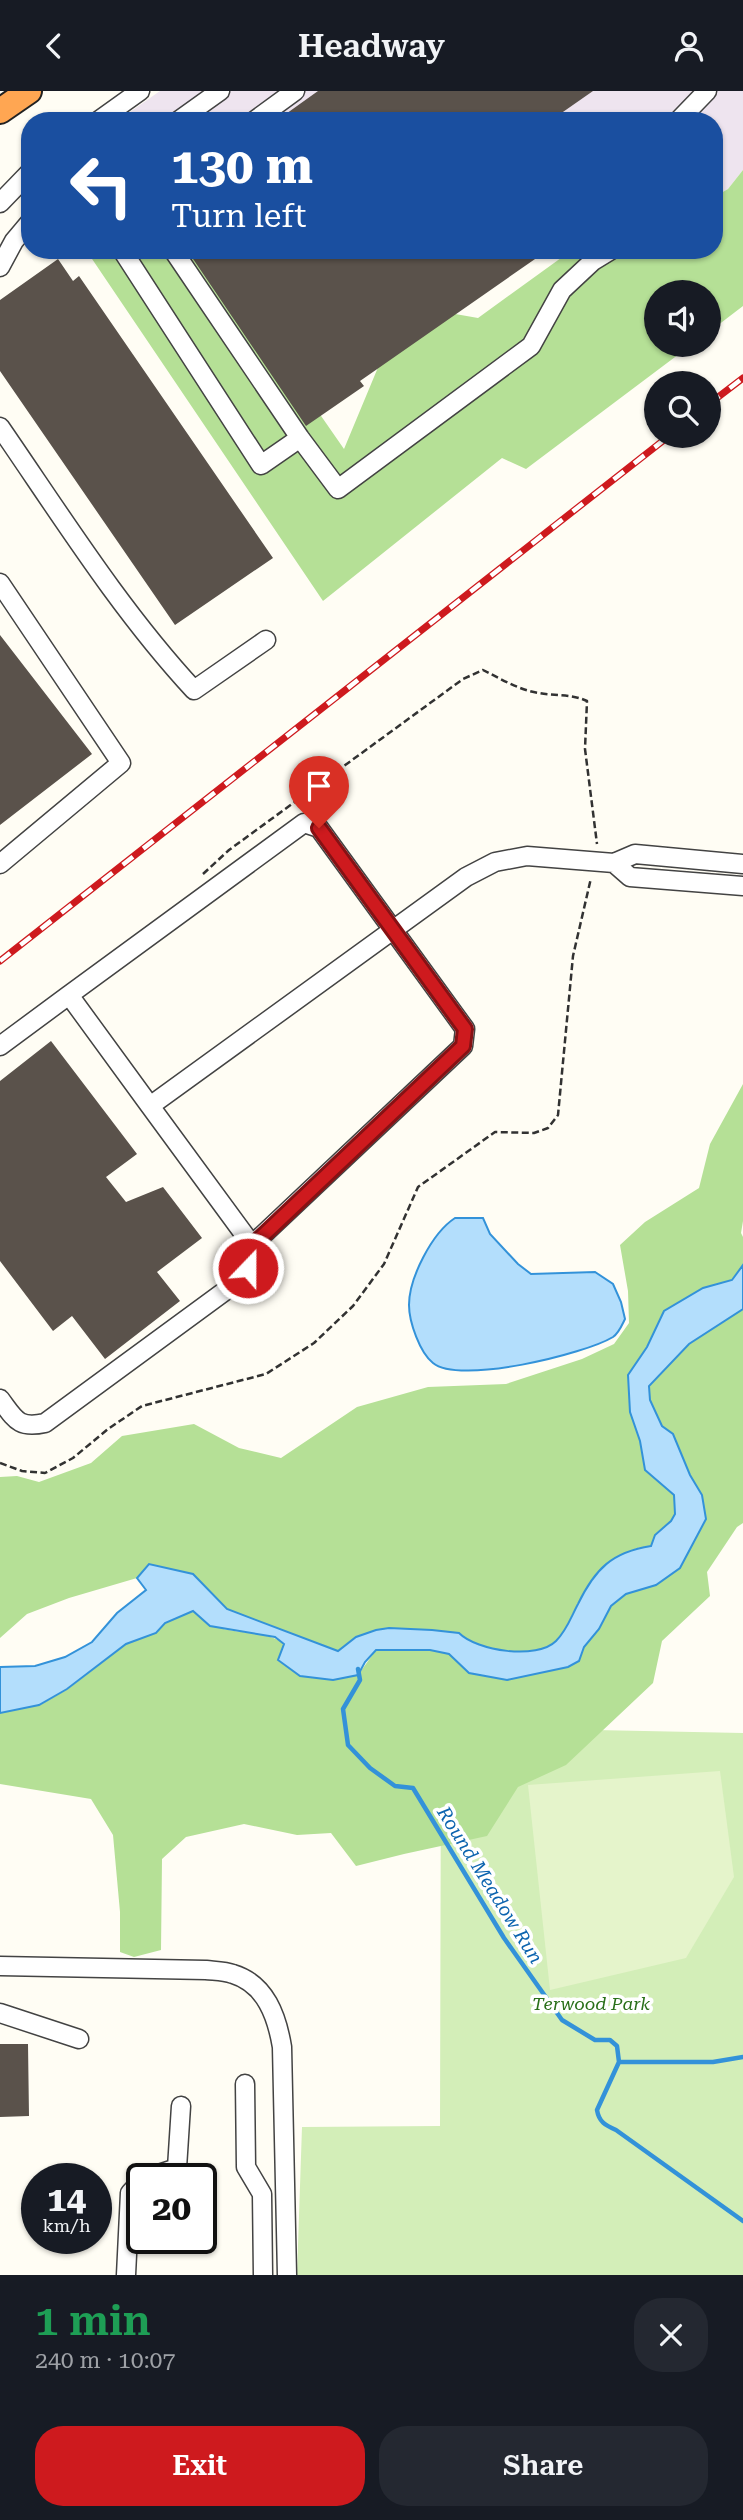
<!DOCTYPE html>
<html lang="en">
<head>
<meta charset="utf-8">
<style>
	body { margin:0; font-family:"Roboto Serif",serif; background:#242831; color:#f1f3f6; height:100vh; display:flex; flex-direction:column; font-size:26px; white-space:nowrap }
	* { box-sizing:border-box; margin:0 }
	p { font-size:23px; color:#9ea1a6 }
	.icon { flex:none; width:38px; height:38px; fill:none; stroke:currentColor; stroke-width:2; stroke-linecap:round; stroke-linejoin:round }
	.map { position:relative; height:2184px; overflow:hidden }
	.drawer { display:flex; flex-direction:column; background:#171b24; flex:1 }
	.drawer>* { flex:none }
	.hud { position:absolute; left:21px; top:21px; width:702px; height:147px; border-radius:28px; box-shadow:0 2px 5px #0004; background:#1a4fa0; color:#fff; overflow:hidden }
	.fabs { position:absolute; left:644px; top:189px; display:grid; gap:14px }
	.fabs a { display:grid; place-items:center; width:77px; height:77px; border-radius:50%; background:#171b24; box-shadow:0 2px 5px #0004; font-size:35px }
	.speed { position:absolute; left:21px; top:2072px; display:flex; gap:14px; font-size:35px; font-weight:700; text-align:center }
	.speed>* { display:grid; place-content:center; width:91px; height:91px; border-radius:50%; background:#171b24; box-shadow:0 2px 5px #0004; line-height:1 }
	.speed small { font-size:18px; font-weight:400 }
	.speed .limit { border:4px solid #111; border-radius:10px; background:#fff; color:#111 }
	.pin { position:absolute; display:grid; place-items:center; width:60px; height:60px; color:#fff; margin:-72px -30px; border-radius:50% 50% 50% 0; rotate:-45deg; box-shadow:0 0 7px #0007 }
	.pin .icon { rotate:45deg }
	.me { position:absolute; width:77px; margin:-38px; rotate:22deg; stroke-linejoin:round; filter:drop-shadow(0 0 5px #0008) }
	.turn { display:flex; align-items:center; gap:24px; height:147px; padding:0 35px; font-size:32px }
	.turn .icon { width:91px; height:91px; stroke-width:2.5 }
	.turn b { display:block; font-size:49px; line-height:60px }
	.round { display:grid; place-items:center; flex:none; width:74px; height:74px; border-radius:28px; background:#242831 }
	.summary { display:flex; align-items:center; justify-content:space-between; height:119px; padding:0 35px }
	h1 { font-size:42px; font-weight:600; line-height:52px; color:#1e9e55 }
	.button { display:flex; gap:14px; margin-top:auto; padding:14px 35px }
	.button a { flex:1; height:80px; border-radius:28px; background:#ce1a1e; color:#fff; font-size:28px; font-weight:600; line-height:80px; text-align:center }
	.button a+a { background:#242831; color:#f1f3f6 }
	header { display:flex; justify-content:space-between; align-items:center; height:91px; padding:0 35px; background:#171b24; font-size:32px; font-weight:600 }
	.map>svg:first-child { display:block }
</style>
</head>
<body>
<header><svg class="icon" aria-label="back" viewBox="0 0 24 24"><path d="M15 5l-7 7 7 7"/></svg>Headway<svg class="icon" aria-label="person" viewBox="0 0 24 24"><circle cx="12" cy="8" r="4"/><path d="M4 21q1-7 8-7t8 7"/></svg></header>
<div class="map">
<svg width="743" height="2184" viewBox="0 0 743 2184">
	<rect width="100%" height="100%" fill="#fffdf4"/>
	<path fill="#eee4ef" d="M 160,0 L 743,0 L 743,79 L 728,98 L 714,106 L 714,30 L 117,30 Z"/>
	<path fill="#d3eeb8" d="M 441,1636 L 743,1642 L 743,2184 L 297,2184 L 302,2036 L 440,2035 Z"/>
	<path fill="#b5e096" d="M 743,79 L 743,215 L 709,241 L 709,201 L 656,201 L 656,254 L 691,254 L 526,378 L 502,367 L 323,510 L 86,159 L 206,159 L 344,358 L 404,214 L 478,227 L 572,159 L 714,159 L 714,106 L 728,98 Z
		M 743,993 L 743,1130 L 741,1142 L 743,1146 L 743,1174 L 732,1189 L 703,1197 L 647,1256 L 628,1284 L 645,1379 L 674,1404 L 675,1423 L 671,1430 L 655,1444 L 651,1455 C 646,1456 639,1456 635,1458 C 629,1460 581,1507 577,1514 C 569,1527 567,1541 555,1551 C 535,1568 477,1560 459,1542 L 389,1537 L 356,1546 L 338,1560 L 227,1518 L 193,1483 L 149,1473 L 137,1487 L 69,1507 L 27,1523 L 0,1547 L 0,1386 L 17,1385 L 39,1391 L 91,1372 L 122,1345 L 194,1333 L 239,1357 L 281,1367 L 357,1316 L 428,1296 L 506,1293 L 582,1268 L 614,1253 L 629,1232 L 628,1200 L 620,1154 L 645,1131 L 699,1097 L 710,1053 Z
		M 743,1218 L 743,1432 L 737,1436 L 707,1481 L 710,1505 L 662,1550 L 653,1592 L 566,1674 L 518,1696 L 487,1745 L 404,1763 L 356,1775 L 331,1742 L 297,1744 L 244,1733 L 186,1746 L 162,1768 L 161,1859 L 134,1866 L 120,1861 L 120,1821 L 113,1744 L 91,1708 L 0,1693 L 0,1622 L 40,1614 L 68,1598 L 126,1553 L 156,1542 L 165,1532 L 193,1520 C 204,1526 217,1538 229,1539 C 249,1543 267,1541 285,1553 L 278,1569 L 300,1585 L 333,1589 L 358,1584 L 376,1559 L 430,1559 L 449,1563 L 469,1582 L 507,1589 L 568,1576 L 579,1570 L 584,1556 L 599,1538 L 611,1515 L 625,1503 L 656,1494 L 680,1477 L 706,1428 L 702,1404 L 690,1384 L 673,1343 L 662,1335 L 650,1309 L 649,1295 L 689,1253 Z"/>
	<path fill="#e5f4cb" d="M 720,1680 L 734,1786 L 686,1867 L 550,1899 L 528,1694 Z"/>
	<path fill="#b3defc" stroke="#3392d9" stroke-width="2" d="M 455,1127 L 483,1127 L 490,1143 L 518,1173 L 531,1183 L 595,1181 L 613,1193 L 621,1211 L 625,1228 C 622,1234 619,1242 613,1246 C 585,1263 459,1294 433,1272 C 420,1262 409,1231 409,1214 C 409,1187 432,1142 455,1127 Z
		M 743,1174 L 743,1218 L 689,1253 L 649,1295 L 650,1309 L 662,1335 L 673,1343 L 690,1384 L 702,1404 L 706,1428 L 680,1477 L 656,1494 L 626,1503 L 611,1515 L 599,1538 L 584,1556 L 579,1570 L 568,1576 L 507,1589 L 469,1582 L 449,1563 L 430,1559 L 376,1559 L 365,1571 L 358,1584 L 333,1589 L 300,1585 L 278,1569 L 284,1553 L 275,1546 L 210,1535 L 193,1520 L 165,1532 L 156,1542 L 126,1553 L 67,1598 L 39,1614 L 0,1622 L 0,1576 L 35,1575 L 65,1566 L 92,1551 L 117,1522 L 146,1499 L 137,1487 L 149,1473 L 193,1483 L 227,1518 L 338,1560 L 356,1546 L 376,1539 L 389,1537 L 432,1539 L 459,1542 C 477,1560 537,1569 556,1550 C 567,1539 571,1526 578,1513 C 595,1478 612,1461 651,1455 L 655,1444 L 671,1430 L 675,1423 L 674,1404 L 645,1379 L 640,1350 L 630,1321 L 628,1284 L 647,1256 L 664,1220 L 703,1197 L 732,1189 Z"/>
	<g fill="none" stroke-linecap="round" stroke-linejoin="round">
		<path stroke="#3392d9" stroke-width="4.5" d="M 358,1578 L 360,1589 L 343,1618 L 348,1654 L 370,1677 L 395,1695 L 413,1697 L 504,1847 L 562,1929 L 595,1949 L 610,1949 L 617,1955 L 619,1971 L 597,2019 C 599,2031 605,2034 616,2039 L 743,2130
			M 619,1971 L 713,1971 L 743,1966"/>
	</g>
	<path fill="#5a524b" d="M 318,0 L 593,0 L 550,30 L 276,30 Z
		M 187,159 L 548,159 L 360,290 L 364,295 L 306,335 Z
		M 58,168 L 73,190 L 79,185 L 273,467 L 175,534 L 0,280 L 0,209 Z
		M 0,544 L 92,663 L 0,734 Z
		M 51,950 L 137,1063 L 106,1086 L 126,1111 L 163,1096 L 202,1147 L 157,1181 L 180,1210 L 105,1268 L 72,1225 L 53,1240 L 0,1170 L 0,990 Z
		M 0,1953 L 28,1953 L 29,2025 L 0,2026 Z"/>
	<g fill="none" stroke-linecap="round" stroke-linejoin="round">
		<g stroke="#434343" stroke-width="21">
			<path id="minor" d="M 98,30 L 140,0
				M 178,30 L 220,0
				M 254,30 L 295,0
				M 678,30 L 707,0
				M 0,112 L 30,81
				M 122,159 L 261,374 L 300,347
				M 173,159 L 300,347 L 338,398 L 531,255 L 562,199 L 593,170 L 611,159
				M 0,176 L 14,150 L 30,131
				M 0,336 C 62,426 120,519 194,599 L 266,549
				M 0,492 L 121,672 L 0,773
				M 614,772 L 630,786 L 743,795
				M 0,955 L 69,904
				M 150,1015 L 69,904 L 304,732 L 319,737 L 465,938 L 463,955 L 252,1154 L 150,1015 L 466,786 L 495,771 L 527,765 L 614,772 L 635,763 L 743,773
				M 0,1308 C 15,1328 18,1338 45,1332 L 240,1189 L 248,1177 L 252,1154
				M 0,1875 L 206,1879 C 215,1880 225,1880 233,1883 C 266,1893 277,1926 282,1956 L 287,2184
				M 0,1922 L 79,1948
				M 245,1993 L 246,2076 L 262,2103 L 263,2184
				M 143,2088 L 177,2077 L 181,2015
				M 126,2184 L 130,2102 L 142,2089"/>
		</g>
		<g stroke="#212121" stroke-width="28">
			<path id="highway" d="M 0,20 L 29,0"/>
		</g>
		<path stroke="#323232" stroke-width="2.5" stroke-dasharray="7 3.5" stroke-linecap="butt" d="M 203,783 L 229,759 L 463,588 L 483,579 C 501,588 519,599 539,602 C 555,605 572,603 587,610 L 585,658 L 597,753
			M 0,1372 L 22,1380 L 45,1382 L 73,1367 L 108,1338 L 142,1315 L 266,1283 L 314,1252 L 353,1215 L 384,1173 L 418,1096 L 495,1041 L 534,1042 L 548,1037 L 558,1024 L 573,865 L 591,787"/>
		<use href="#minor" stroke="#fff" stroke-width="18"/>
		<use href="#highway" stroke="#ffa652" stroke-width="24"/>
		<g stroke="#ce1a1e" stroke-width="7">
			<path id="rail" d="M 709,313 L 743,287
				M 0,870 L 669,345"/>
		</g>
		<use href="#rail" stroke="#fff" stroke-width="4.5" stroke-dasharray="13" stroke-linecap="butt"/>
	</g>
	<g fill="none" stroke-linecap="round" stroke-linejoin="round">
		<g stroke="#861114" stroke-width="18">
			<path id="route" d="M 248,1177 L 253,1154 L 463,955 L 465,938 L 319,737"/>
		</g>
		<use href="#route" stroke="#ce1a1e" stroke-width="12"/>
	</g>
	<g text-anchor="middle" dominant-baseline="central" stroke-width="7" stroke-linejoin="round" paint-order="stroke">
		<g font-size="18" font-style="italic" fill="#296f19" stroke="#fff">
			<text x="591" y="1912">Terwood Park</text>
		</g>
		<g font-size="19" font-style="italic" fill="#0c64af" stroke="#fff">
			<text transform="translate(490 1794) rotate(58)">Round Meadow Run</text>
		</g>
	</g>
</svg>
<div class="fabs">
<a><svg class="icon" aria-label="sound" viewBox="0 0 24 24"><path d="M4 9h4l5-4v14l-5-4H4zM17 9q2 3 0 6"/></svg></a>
<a><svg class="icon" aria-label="search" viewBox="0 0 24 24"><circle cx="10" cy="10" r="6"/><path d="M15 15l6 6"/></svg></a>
</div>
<div class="speed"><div>14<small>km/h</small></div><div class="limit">20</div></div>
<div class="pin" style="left:319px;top:737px;background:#d93025"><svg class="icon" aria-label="arrive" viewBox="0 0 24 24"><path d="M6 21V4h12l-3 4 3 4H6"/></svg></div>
<svg class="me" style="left:248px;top:1177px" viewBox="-20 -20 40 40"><circle r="17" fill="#ce1a1e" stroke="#fff" stroke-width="3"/><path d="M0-11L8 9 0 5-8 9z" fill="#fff"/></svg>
<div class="hud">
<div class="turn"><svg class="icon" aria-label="left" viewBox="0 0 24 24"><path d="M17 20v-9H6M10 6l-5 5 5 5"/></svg><div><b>130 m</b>Turn left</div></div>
</div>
</div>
<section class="drawer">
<div class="summary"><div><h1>1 min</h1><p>240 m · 10:07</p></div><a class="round"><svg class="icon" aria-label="close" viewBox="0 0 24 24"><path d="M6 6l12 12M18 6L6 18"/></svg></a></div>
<div class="button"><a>Exit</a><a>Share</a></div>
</section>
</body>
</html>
